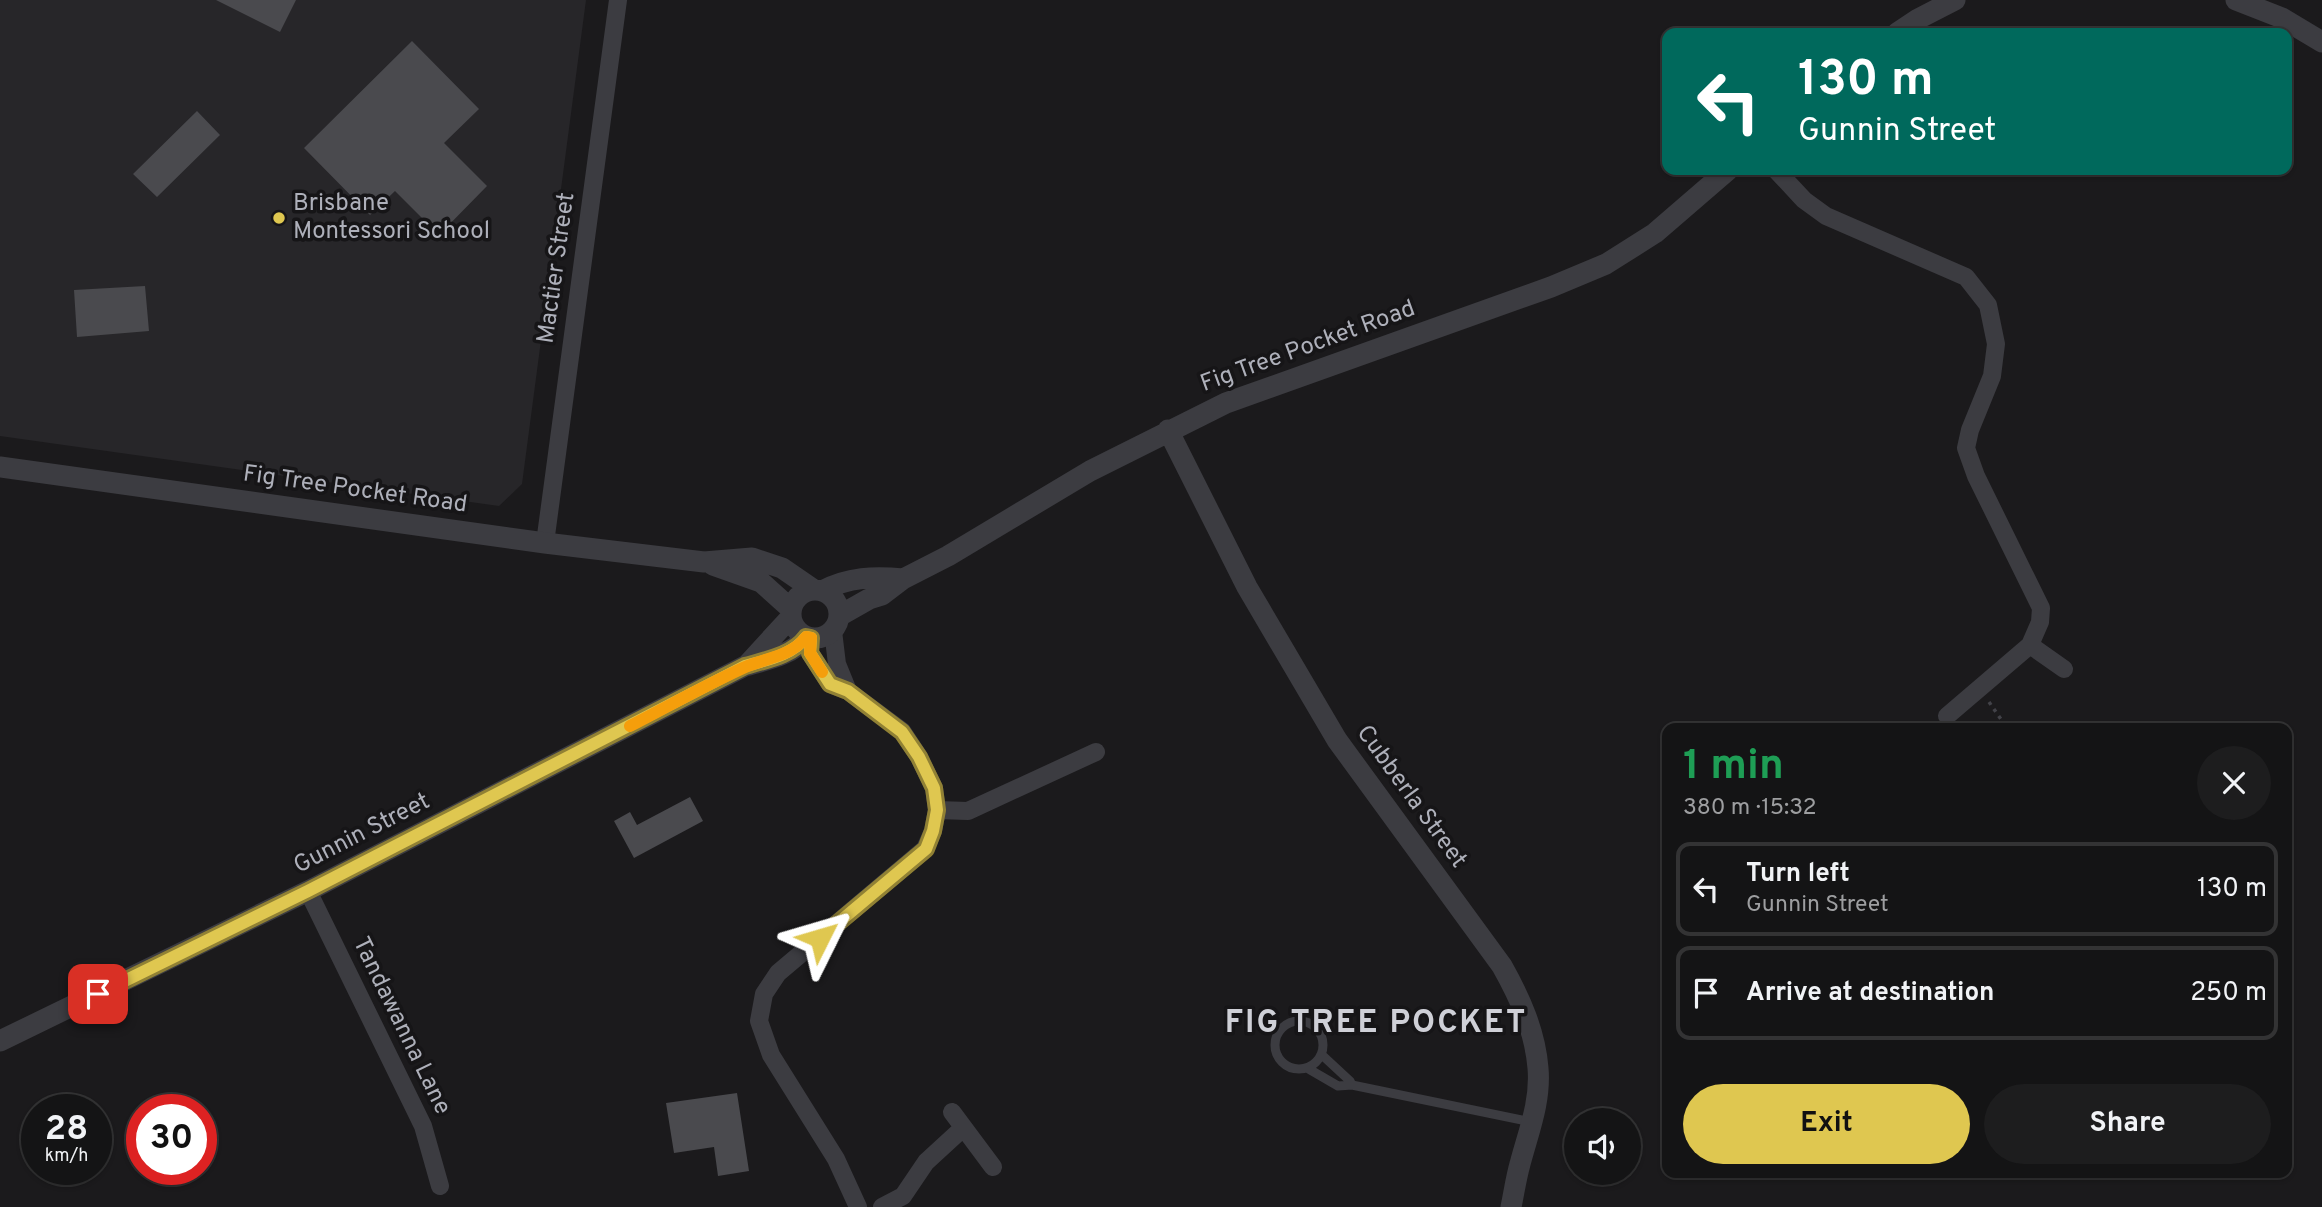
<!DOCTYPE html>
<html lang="en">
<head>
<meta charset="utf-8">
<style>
	body { margin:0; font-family:Overpass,sans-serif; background:#1d1d1e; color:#f1f3f6; height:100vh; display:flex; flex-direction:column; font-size:26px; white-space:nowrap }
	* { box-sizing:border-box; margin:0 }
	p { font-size:23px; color:#9d9ea0 }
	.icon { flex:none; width:38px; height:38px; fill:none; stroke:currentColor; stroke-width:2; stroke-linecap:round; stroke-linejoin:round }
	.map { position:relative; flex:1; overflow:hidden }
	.side { position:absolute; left:1662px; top:723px; width:630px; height:455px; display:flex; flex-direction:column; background:#141415; border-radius:14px; box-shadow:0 2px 5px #0004,0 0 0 2px #333334 }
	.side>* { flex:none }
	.top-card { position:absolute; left:1662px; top:28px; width:630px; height:147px; border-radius:14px; box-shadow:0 2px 5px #0004,0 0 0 2px #333334; background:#00695c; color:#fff; overflow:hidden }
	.buttons { position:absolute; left:1564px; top:1108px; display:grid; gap:14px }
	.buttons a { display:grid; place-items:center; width:77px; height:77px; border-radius:50%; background:#141415; box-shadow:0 2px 5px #0004,0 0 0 2px #333334; font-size:35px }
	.speed { position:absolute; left:21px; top:1094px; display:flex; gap:14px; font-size:35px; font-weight:700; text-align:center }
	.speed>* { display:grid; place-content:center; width:91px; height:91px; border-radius:50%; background:#141415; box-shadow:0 2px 5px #0004,0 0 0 2px #333334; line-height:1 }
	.speed small { font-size:18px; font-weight:400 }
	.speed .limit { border:10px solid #d22; background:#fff; color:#111 }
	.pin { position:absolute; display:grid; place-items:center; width:60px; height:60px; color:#fff; margin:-30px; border-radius:14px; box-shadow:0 4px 10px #0006 }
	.me { position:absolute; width:77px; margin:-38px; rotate:50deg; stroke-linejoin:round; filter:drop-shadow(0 0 5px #0008) }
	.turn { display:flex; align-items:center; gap:24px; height:147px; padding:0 21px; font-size:32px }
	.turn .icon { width:91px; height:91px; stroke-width:2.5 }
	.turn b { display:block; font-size:49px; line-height:60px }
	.round { display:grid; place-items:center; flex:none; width:74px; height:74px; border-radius:37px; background:#1d1d1e }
	.summary { display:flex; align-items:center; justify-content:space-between; height:119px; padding:0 21px }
	h1 { font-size:42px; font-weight:700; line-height:52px; color:#1e9e55 }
	.button { display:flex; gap:14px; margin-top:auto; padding:14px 21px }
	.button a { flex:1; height:80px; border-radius:42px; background:#dfc750; color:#111; font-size:28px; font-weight:700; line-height:80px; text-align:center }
	.button a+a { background:#1d1d1e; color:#f1f3f6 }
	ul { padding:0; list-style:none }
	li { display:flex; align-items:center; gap:21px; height:94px; margin:0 14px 10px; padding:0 7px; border:4px solid #333334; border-radius:14px }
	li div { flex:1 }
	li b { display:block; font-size:26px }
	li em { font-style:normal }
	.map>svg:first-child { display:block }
</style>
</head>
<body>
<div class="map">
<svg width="2322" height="1207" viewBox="0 0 2322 1207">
	<rect width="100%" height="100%" fill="#1b1a1c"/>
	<path fill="#272629" d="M 0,0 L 586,0 L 522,484 L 499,506 L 0,436 Z"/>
	<path fill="#4a4a4e" d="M 216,0 L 296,0 L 280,32 Z
		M 412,41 L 479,109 L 444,143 L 487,186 L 439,235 L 395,191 L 370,215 L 304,148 Z
		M 197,111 L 220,135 L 157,197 L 133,174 Z
		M 145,286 L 149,331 L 77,337 L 74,290 Z
		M 690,797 L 703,821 L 634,858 L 614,821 L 630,812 L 637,825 Z
		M 737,1093 L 749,1171 L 718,1176 L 714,1147 L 674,1153 L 666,1103 Z"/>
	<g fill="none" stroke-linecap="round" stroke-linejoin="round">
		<path stroke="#424248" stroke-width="3.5" stroke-dasharray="3.5 5" stroke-linecap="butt" d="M 1989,702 L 2007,728"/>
		<path stroke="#3c3c41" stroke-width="9" d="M1275 1045a24 24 0 1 1 48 0a24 24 0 1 1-48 0Z
			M 1322,1055 L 1350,1081 L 1352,1085
			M 1307,1068 L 1338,1086 L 1352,1085 L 1531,1122"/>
		<path stroke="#3c3c41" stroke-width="18" d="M 1776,170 L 1804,200 L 1826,216 L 1966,277 L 1988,305 L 1996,344 L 1992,376 L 1970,430 L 1966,448 L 1976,476 L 2041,608 L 2040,622 L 2030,645 L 1947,716
			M 545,543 L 618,0
			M 833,631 L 837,664 L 848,691
			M 811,638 L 810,653 L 830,684 L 848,691 L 902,731 L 919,757 L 934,788 L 937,810 L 933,831 L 925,849 L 778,973 L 764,994 L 759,1021 L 771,1055 L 836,1159 L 858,1207
			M 2030,645 L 2064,669
			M 937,810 L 968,811 L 1096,752
			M 308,891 L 423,1126 L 440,1186
			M 952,1112 L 993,1167
			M 882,1207 L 903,1196 L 926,1162 L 963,1128"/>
		<path stroke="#3c3c41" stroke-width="21" d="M 2236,0 L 2282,18 L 2322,42
			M 1897,33 L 1918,19 L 1955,0
			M 1168,430 L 1247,587 L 1337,740 L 1502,966 C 1520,998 1535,1031 1538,1068 C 1541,1102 1528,1133 1520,1164 C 1516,1178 1514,1193 1511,1207
			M 0,467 L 545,543 L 704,562 L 752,558 L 782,568 L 814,590
			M 713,565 L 761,582 L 791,609
			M791 614a24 24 0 1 1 48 0a24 24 0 1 1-48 0Z
			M 822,591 C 848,577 875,576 903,579
			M 839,616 L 869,599 L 882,595 L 903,579 L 948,556 L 1090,471 L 1226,403 L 1551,287 L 1606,264 L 1655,233 L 1728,170
			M 747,665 L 791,617
			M 0,1041 L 308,891 L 745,666 C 766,660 793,655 806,637"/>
	</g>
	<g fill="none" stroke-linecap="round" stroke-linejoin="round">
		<g stroke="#918134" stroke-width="18">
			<path id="route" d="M 98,994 L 308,891 L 745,666 C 766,660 793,655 806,637 L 811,638 L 810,653 L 830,684 L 848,691 L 902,732 L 919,757 L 934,788 L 937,810 L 933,831 L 926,849 L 820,938"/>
		</g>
		<use href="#route" stroke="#dfc750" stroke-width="12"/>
		<path stroke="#f59e0b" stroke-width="12" d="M 630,726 C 667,707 704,686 743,668 C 764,658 791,657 806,637 L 811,638 L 810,653 L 822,672"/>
	</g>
	<circle fill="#dfc750" stroke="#161517" stroke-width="2.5" cx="279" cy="218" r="7"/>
	<g text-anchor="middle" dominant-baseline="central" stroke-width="7" stroke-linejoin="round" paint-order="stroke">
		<g font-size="24" fill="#aeb0ba" stroke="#161517" text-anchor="start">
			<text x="293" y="204">Brisbane<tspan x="293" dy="28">Montessori School</tspan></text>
		</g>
		<g font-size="24" fill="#aeb0ba" stroke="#161517">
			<text transform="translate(557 268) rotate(-82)">Mactier Street</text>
			<text transform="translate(1308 347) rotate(-20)">Fig Tree Pocket Road</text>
			<text transform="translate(355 490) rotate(8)">Fig Tree Pocket Road</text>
			<text transform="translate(1411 797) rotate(54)">Cubberla Street</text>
			<text transform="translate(362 834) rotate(-27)">Gunnin Street</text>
			<text transform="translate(401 1026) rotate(64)">Tandawanna Lane</text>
		</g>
		<g font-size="32" font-weight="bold" letter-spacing="2" fill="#cfd0d7" stroke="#161517">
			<text x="1376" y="1024">FIG TREE POCKET</text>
		</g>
	</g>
</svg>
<div class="buttons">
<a><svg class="icon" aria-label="sound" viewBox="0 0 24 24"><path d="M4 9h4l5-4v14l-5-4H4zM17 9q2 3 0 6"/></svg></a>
</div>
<div class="speed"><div>28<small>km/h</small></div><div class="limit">30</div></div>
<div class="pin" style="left:98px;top:994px;background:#d93025"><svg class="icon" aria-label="arrive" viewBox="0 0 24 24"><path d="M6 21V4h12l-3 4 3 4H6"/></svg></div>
<svg class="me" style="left:820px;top:938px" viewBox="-20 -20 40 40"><path d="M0-17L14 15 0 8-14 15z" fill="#dfc750" stroke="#fff" stroke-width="4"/></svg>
<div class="top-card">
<div class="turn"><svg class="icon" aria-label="left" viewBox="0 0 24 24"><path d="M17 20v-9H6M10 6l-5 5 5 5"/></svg><div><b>130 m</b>Gunnin Street</div></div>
</div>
<section class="side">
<div class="summary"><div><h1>1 min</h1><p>380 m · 15:32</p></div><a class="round"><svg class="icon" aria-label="close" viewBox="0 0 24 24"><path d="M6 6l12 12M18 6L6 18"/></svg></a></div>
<ul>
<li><svg class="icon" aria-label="left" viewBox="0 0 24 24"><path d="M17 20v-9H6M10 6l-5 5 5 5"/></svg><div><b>Turn left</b><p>Gunnin Street</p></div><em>130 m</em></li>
<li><svg class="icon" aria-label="arrive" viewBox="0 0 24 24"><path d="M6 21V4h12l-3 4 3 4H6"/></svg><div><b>Arrive at destination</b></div><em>250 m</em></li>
</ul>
<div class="button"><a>Exit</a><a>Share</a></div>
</section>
</div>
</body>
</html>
